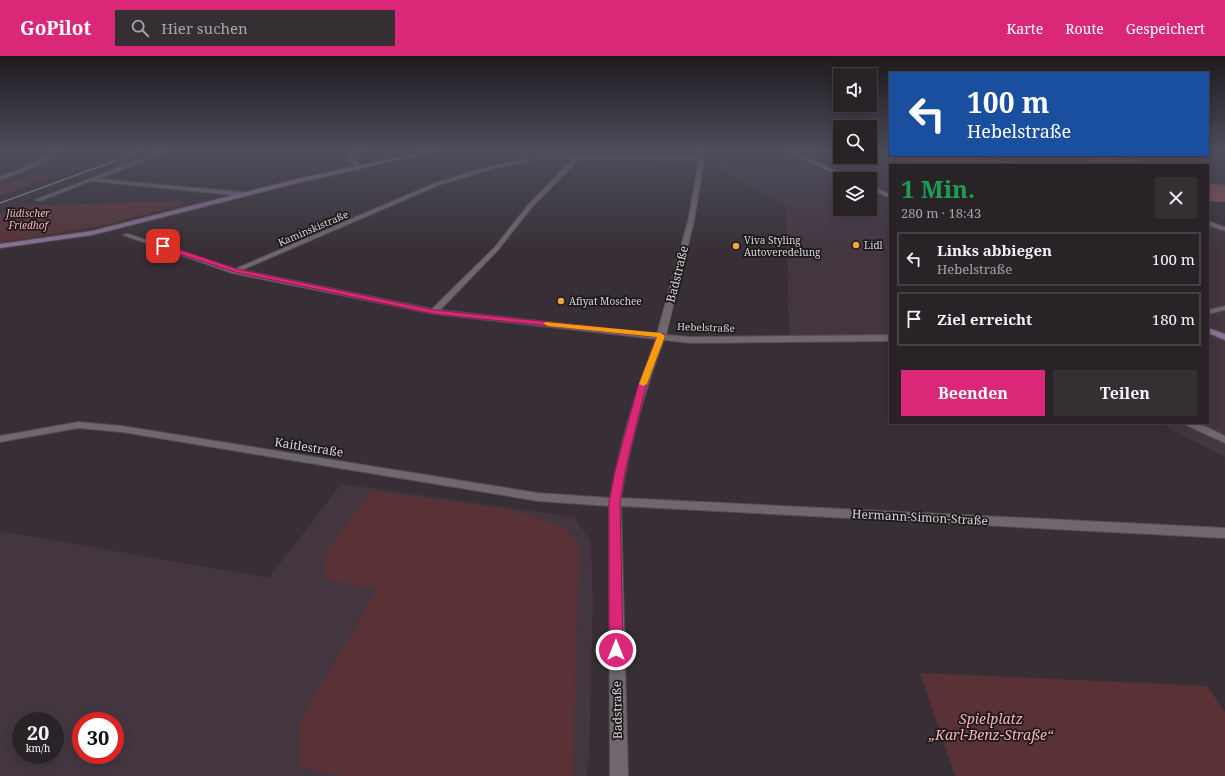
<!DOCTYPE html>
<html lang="de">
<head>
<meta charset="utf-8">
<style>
	body { margin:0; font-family:"Noto Serif",serif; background:#352f34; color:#f1f3f6; height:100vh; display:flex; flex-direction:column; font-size:15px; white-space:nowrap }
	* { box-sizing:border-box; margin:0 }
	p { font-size:13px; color:#a5a4a8 }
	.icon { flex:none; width:22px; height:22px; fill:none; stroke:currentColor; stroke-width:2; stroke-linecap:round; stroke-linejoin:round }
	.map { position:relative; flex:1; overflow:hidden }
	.details { position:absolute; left:889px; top:108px; width:320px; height:260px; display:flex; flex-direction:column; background:#292328; border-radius:0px; box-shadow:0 2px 10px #0003,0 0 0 1px #454045 }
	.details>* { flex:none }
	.guide { position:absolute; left:889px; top:16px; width:320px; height:84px; border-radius:0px; box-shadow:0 2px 10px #0003,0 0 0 1px #454045; background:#1a4fa0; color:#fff; overflow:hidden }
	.tools { position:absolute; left:833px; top:12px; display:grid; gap:8px }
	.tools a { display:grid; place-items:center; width:44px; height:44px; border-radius:0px; background:#292328; box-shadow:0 2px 10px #0003,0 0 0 1px #454045; font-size:20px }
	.speed { position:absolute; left:12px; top:656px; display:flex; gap:8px; font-size:20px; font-weight:700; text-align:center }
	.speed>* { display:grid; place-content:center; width:52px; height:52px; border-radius:50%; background:#292328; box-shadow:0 2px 10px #0003,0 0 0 1px #454045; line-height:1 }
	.speed small { font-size:10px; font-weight:400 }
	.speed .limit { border:6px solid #d22; background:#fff; color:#111 }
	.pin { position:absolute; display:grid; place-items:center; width:34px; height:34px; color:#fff; margin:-17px; border-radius:8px; box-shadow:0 2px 6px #0006 }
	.me { position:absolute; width:44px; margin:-22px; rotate:0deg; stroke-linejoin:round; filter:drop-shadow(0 0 3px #0008) }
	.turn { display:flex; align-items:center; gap:14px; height:84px; padding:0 12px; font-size:18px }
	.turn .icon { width:52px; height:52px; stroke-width:2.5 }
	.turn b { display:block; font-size:28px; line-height:34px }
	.round { display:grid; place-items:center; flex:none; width:42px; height:42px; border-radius:0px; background:#352f34 }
	.overview { display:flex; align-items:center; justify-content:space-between; height:68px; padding:0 12px }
	h1 { font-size:24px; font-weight:700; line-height:30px; color:#1e9e55 }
	.primary-button { display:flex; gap:8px; margin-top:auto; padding:8px 12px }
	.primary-button a { flex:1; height:46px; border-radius:0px; background:#db2777; color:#fff; font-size:16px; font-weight:700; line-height:46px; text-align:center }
	.primary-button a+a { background:#352f34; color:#f1f3f6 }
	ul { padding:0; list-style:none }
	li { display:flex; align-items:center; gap:12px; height:54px; margin:0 8px 6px; padding:0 4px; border:2px solid #454045; border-radius:0px }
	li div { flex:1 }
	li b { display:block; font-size:15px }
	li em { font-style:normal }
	header { display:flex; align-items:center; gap:24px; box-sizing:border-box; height:56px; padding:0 20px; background:#db2777; color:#fff }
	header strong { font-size:19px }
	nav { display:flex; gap:22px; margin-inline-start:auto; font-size:14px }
	.search { width:280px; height:36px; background:#352f34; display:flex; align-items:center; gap:10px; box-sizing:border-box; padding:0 14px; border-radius:0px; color:#a5a4a8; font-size:15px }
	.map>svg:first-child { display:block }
</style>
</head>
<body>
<header>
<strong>GoPilot</strong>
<div class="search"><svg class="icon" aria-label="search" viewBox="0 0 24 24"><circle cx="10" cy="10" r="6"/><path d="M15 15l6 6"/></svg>Hier suchen</div>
<nav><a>Karte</a><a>Route</a><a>Gespeichert</a></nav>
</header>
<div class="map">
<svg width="1225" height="720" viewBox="0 0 1225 720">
	<rect width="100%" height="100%" fill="#372f35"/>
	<path fill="#433640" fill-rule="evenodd" d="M 790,95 L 840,95 L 840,101 L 870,101 L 870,99 L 930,109 L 890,109 L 890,283 L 843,283 L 789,279 L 786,149 L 709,108 ZM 840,123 L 870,123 L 870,153 L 840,153 Z
		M 1208,166 L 1225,172 L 1225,401 L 1159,367 L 1208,367 Z
		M 341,428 L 574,461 L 591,486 L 593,546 L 589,702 L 587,720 L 0,720 L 0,475 L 269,522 ZM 21,665 L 55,665 L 55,699 L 21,699 ZM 81,665 L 115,665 L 115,699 L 81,699 Z"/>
	<path fill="#5a3236" d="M 35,119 L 54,120 L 0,140 L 0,130 Z
		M 182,145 L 185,148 L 105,169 L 0,187 L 0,158 L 20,150 Z
		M 372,435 L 511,454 L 563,471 L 579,488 L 573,720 L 343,720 L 299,711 L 300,665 L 377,534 L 323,522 L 327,494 Z
		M 920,617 L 1207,630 L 1225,656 L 1225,720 L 955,720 Z"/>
	<path fill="#8a5056" d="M 870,95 L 890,95 L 890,99 L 966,99 L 1032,109 L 930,109 L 870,99 Z
		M 1099,99 L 1105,99 L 1140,105 L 1139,109 L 1083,109 Z
		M 1208,127 L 1225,129 L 1225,146 L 1208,145 Z"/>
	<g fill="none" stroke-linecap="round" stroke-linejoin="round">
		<g stroke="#534c51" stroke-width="2">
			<path id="minor" d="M 56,95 L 62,95 L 28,114 L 0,124 L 0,120 L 24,112 Z
				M 161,95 L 168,95 L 98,123 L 242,136 L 245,138 L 242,140 L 91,125 L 40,145 L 35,144 Z
				M 358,95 L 363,95 L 353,102 L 362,111 L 359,113 L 348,102 Z
				M 697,95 L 701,95 L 704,103 L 694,165 L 666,279 L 691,281 L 890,279 L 890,285 L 691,287 L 664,284 C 644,336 630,387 621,442 L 1225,472 L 1225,482 L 621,450 L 628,720 L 610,720 L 609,450 L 538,445 L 122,376 L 78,372 L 0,386 L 0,380 L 78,366 L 122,370 L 538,437 L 610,442 C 620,387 636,334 656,283 L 434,258 L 232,217 L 123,179 L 128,178 L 235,213 L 435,127 L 492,110 L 544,100 L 576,100 L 579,99 L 581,100 L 699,101 ZM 544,102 L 573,103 L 528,149 L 494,192 L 432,253 L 242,214 L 439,129 L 495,112 ZM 579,103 L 699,104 L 688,165 L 657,278 L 440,254 L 498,194 L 532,151 Z
				M 1208,165 L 1225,171 L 1225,175 L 1208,169 Z
				M 1225,250 L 1225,254 L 1208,258 L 1208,254 Z
				M 1185,367 L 1198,367 L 1225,380 L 1225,387 L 1186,369 Z"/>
		</g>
		<g stroke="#534c51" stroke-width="2">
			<path id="secondary" d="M 429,95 L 438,95 L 301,126 L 92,179 L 0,192 L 0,188 L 92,175 L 301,122 Z
				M 786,95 L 792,95 L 854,123 L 847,123 Z
				M 870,129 L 890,138 L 890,142 L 870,133 Z
				M 1208,272 L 1225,278 L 1225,284 L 1208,277 Z"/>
		</g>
		<use href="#minor" fill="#70676e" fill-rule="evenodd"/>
		<use href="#secondary" fill="#8d7195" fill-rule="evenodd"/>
		<path stroke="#989297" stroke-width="1.5" d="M 0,147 L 142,95"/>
	</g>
	<linearGradient id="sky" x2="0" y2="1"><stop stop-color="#1e1a1d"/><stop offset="0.48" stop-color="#4d4d5c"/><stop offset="1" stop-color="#4d4d5c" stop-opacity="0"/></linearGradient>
	<rect width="1225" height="196" fill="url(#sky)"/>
	<path fill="#db2777" stroke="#8e194d" d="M 163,188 L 237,213 L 434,254 L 664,278 L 665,280 L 646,330 L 626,411 L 620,446 L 623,594 L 621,598 L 616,600 L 611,598 L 609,594 L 609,446 L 616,411 L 638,330 L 657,281 L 434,258 L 235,216 L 161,192 L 161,189 Z"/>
	<path fill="#f59e0b" d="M 545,266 L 661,277 L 665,280 L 647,328 L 643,330 L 639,328 L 657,281 L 548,270 L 544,268 Z"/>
	<g fill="#efa73d" stroke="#1c191b" stroke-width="1.5">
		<circle cx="856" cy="189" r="4"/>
		<circle cx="736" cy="190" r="4"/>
		<circle cx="561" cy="245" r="4"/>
	</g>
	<g text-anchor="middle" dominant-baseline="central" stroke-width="3.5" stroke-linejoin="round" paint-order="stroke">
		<g font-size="10" font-style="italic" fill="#fbb1b7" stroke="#1c191b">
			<text x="28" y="157">Jüdischer<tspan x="28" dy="12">Friedhof</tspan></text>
		</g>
		<g font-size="10" fill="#d9d4d8" stroke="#1c191b">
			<text transform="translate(313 172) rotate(-23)">Kaminskistraße</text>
			<text transform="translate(706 271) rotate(2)">Hebelstraße</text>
		</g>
		<g font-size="10" fill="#d9d4d8" stroke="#1c191b" text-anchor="start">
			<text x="744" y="184">Viva Styling<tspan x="744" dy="12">Autoveredelung</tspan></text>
			<text x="864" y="189">Lidl</text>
			<text x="569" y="245">Afiyat Moschee</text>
		</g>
		<g font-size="12" fill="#d9d4d8" stroke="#1c191b">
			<text transform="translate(677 218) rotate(-76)">Badstraße</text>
			<text transform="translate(309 391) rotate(9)">Kaitlestraße</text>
			<text transform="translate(920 461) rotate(3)">Hermann-Simon-Straße</text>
			<text transform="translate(617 654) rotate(-91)">Badstraße</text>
		</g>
		<g font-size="14" font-style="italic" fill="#fbb1b7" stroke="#1c191b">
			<text x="991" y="662">Spielplatz<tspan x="991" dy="16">„Karl-Benz-Straße“</tspan></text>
		</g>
	</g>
</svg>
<div class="tools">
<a><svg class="icon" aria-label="sound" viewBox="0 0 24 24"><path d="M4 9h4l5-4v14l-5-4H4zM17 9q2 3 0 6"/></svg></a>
<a><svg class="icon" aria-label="search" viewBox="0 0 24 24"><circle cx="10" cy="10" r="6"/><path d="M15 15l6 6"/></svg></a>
<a><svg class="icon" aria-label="layers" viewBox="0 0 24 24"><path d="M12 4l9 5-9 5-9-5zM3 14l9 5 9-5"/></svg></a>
</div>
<div class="speed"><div>20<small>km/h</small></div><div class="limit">30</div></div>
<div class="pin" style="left:163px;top:190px;background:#d93025"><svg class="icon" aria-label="arrive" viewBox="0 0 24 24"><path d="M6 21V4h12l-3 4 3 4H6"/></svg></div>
<svg class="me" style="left:616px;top:594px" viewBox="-20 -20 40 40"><circle r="17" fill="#db2777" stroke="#fff" stroke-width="3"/><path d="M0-11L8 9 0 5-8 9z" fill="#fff"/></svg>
<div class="guide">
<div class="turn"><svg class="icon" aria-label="left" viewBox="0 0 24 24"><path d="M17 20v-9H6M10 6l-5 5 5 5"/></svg><div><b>100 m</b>Hebelstraße</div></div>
</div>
<section class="details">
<div class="overview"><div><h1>1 Min.</h1><p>280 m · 18:43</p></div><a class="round"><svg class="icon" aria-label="close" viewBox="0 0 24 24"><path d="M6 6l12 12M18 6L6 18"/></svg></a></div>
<ul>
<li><svg class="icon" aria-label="left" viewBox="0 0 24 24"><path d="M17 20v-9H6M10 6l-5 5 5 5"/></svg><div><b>Links abbiegen</b><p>Hebelstraße</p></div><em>100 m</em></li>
<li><svg class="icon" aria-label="arrive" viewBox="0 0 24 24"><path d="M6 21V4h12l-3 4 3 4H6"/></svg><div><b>Ziel erreicht</b></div><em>180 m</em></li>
</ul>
<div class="primary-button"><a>Beenden</a><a>Teilen</a></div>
</section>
</div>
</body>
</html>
